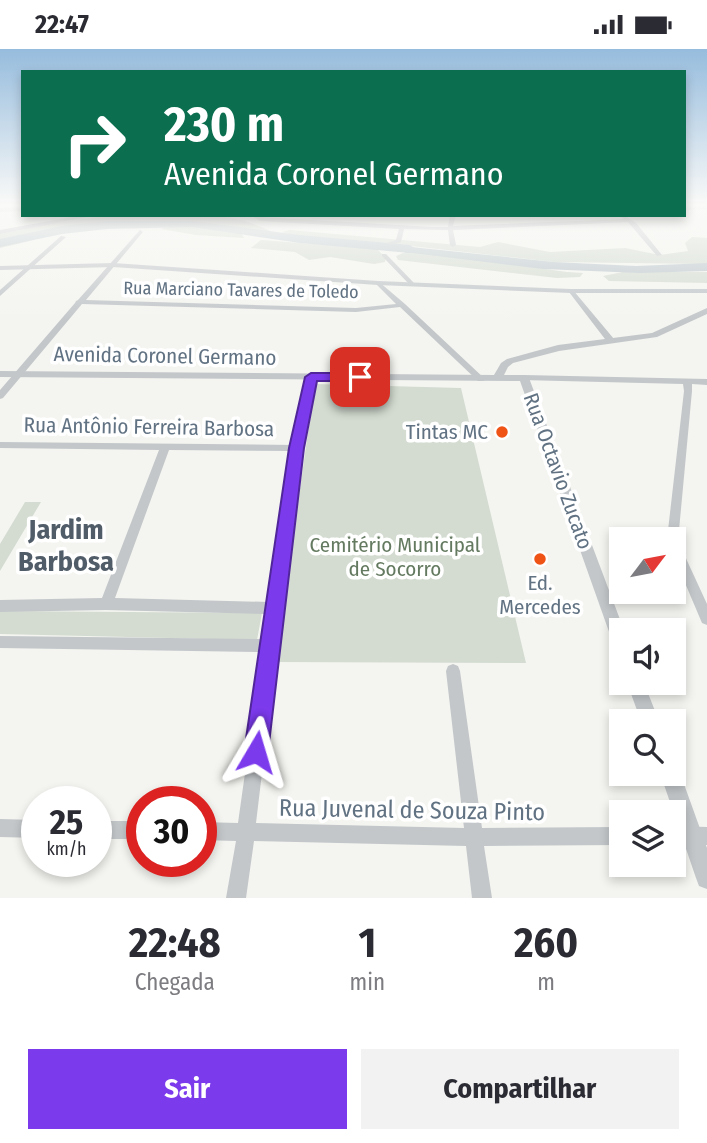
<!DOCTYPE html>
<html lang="pt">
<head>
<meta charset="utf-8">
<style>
	body { margin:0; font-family:"Fira Sans Condensed",sans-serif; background:#f2f2f3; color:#2b2b33; height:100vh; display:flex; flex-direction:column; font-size:26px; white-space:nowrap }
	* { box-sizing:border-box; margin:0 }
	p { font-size:23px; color:#7c7c81 }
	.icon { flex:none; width:38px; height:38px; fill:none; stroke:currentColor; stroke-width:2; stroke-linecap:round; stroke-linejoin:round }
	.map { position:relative; height:849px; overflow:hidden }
	.side { display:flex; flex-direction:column; background:#fff; flex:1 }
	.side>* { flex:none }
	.banner { position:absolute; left:21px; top:21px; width:665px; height:147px; border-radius:0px; box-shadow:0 4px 10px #0003; background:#0b6e4f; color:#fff; overflow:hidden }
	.needle { width:46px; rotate:58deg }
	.buttons { position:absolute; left:609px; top:478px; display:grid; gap:14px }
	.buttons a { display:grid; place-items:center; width:77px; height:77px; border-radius:0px; background:#fff; box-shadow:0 4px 10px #0003; font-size:35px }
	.speed { position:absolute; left:21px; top:737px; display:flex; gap:14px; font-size:35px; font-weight:700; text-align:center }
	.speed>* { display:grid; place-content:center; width:91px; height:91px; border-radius:50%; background:#fff; box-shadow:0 4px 10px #0003; line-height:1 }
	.speed small { font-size:18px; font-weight:400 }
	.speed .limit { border:10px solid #d22; background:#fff; color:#111 }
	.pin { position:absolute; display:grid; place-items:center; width:60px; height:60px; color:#fff; margin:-30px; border-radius:14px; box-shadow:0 4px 10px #0006 }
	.me { position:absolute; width:77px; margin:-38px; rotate:7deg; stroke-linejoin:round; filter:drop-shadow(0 0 5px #0008) }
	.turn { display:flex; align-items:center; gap:24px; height:147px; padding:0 28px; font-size:32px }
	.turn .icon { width:91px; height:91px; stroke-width:2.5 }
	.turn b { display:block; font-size:49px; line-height:60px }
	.eta { display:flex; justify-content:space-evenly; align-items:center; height:119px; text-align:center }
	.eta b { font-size:42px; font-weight:700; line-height:49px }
	.button { display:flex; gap:14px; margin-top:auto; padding:14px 28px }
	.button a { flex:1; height:80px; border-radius:0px; background:#7c3aed; color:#fff; font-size:28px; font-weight:700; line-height:80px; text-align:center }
	.button a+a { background:#f2f2f3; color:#2b2b33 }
	.status { display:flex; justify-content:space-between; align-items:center; height:49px; padding:0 35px; background:#fff; direction:ltr }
	.status svg { height:19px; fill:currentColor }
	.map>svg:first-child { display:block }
</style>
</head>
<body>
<div class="status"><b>22:47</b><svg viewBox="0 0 49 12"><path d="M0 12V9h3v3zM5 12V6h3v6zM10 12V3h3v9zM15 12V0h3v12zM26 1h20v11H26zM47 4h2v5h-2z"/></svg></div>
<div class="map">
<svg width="707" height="849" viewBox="0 0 707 849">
	<rect width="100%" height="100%" fill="#f4f5f0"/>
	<path fill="#d4dcd1" d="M 121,166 C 171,166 227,159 272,183 L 262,185 C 211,178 158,167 105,174 C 68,178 36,192 0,199 L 0,185 L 63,172 Z
		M 175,175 L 235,183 L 242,185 L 244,189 L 196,186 L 161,180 Z
		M 290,181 L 480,198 L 498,193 L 550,203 L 625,199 L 660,206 L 688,202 L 685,194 L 692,188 L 707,189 L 707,215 L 554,213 L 402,196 L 305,190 L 282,183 Z
		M 261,191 L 368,199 L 378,201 L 386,209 L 385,213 L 374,215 L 330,208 L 309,211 L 295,203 L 251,199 Z
		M 410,201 L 567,223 L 583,224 L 580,228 L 557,229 L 398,211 L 396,207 Z
		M 623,223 L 707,223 L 707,234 L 609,232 L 603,227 Z
		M 315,335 L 461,339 L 526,614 L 275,613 Z
		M 25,453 L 41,453 L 0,522 L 0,495 Z
		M 0,562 L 262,564 L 257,591 L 0,585 Z"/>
	<path fill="#bcc7cc" d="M 383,195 L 554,213 L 636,217 L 707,214 L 707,222 L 640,224 L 543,220 L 380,200 Z"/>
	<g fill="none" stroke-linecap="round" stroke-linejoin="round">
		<path fill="#bcc7cc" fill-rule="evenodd" d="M 107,172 L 192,172 L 300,186 L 410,196 L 416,200 L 410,204 L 300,194 L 192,178 L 107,180 L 62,185 L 0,198 L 0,190 L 62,177 Z"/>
		<path fill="#c3c7ca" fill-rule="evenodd" d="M 707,156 L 707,160 L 684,161 L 684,158 Z
			M 23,158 L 23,162 L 0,163 L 0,159 Z
			M 250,166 L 257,166 L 261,168 L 431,178 L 448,178 L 450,166 L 456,166 L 453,177 L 624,170 L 621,168 L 624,166 L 636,174 L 662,206 L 657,207 L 628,173 L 453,181 L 456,196 L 453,198 L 450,196 L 448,181 L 404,180 L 401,193 L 390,196 L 387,194 L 396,191 L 399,180 L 260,172 Z
			M 140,181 L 143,183 L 142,184 L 86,251 L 356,259 L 396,255 L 376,235 L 376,233 L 378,232 L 405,255 L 485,330 L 484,332 L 478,332 L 400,258 L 356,263 L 82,255 L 3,349 L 0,350 L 0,341 L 75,254 L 76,252 L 78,251 Z
			M 61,187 L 66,188 L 0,247 L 0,241 Z
			M 382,205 L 386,205 L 414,234 L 414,236 L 410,236 L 382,207 Z
			M 569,241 L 573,241 L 614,290 L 614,294 L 608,294 L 569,243 Z
			M 311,325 L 315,328 L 294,458 L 256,774 L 464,779 L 446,622 L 448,617 L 453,615 L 458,617 L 460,622 L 482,779 L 621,778 L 621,796 L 484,797 L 492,849 L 472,849 L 466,797 L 254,792 L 246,849 L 226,849 L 236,792 L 201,791 L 201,773 L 238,774 L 262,603 L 0,599 L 0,587 L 264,590 L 268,565 L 106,561 L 0,563 L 0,551 L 102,549 L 159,401 L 0,399 L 0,393 L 294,396 L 307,328 ZM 169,401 L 293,402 L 269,553 L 115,549 Z
			M 524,326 L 707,330 L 707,336 L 692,335 L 692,342 L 678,492 L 707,555 L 707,576 L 702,574 L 674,508 L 674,490 L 667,490 L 684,342 L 683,335 L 521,331 L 520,329 Z
			M 0,770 L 37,771 L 37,789 L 0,788 Z
			M 96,772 L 142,772 L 142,790 L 96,790 Z
			M 674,777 L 707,778 L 707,796 L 674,795 Z"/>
		<path fill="#c3c7ca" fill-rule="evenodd" d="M 83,166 L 98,166 L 0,185 L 0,181 Z
			M 113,214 L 378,232 L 571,240 L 707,240 L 707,244 L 571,244 L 378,236 L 113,218 L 0,221 L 0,217 Z
			M 707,259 L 707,265 L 657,288 L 559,302 L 513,314 L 508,318 L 504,326 L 524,326 L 529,329 L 624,581 L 621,581 L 621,602 L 615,599 L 613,594 L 520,332 L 0,328 L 0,322 L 494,326 L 501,314 L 507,310 L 558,296 L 652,284 Z
			M 627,634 L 644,634 L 659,672 L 641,672 Z
			M 674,716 L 677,717 L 680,724 L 707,799 L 707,840 L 699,837 L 696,829 L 660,724 L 674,724 Z"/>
	</g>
	<linearGradient id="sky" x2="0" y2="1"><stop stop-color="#96bcdd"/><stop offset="0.57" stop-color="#fafaf8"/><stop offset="1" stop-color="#fafaf8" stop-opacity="0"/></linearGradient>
	<rect width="707" height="273" fill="url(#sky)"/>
	<path fill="#7c3aed" stroke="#51269a" stroke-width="2" d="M 311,324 L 360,324 L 366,328 L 360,332 L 317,332 L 304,399 L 268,703 L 265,712 L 256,716 L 247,712 L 244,703 L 289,399 L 305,328 Z"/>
	<g fill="#ef5316" stroke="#fff" stroke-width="2.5">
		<circle cx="502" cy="383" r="7"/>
		<circle cx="540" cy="510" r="7"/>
	</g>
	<g text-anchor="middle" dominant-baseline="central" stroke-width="7" stroke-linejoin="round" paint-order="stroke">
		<g font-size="18" fill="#617283" stroke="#fff">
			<text transform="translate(241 241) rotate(1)">Rua Marciano Tavares de Toledo</text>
		</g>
		<g font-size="21" fill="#617283" stroke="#fff">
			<text transform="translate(165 307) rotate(1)">Avenida Coronel Germano</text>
			<text transform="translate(149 378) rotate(1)">Rua Antônio Ferreira Barbosa</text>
			<text transform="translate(558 422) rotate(70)">Rua Octavio Zucato</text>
		</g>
		<g font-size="21" fill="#617283" stroke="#fff" text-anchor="end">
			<text x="488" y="383">Tintas MC</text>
			<text x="540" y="534" text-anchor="middle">Ed.<tspan x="540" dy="24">Mercedes</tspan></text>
		</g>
		<g font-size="21" fill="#647a60" stroke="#fff">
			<text x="395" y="496">Cemitério Municipal<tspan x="395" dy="24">de Socorro</tspan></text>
		</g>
		<g font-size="24" fill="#617283" stroke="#fff">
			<text transform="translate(412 761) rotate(1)">Rua Juvenal de Souza Pinto</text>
		</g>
		<g font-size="28" font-weight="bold" fill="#505c68" stroke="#fff">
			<text x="66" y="480">Jardim<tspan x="66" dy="32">Barbosa</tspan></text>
		</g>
	</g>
</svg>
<div class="buttons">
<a><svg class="needle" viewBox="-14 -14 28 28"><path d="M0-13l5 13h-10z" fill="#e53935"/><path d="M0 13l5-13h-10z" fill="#7c7c81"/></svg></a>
<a><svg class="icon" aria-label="sound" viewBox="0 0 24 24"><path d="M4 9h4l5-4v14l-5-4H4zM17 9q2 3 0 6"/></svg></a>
<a><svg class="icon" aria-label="search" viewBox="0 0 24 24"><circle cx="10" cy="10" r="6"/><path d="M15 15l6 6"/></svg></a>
<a><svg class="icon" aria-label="layers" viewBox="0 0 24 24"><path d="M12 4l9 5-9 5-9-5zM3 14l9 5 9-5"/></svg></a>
</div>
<div class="speed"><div>25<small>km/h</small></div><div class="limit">30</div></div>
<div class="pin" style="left:360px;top:328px;background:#d93025"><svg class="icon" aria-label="arrive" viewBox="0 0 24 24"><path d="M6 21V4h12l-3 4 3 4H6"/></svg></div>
<svg class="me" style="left:256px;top:703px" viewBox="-20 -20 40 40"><path d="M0-17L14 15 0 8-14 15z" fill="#7c3aed" stroke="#fff" stroke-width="4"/></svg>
<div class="banner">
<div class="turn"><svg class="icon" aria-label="right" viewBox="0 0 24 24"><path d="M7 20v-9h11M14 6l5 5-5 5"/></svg><div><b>230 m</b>Avenida Coronel Germano</div></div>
</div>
</div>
<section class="side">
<div class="eta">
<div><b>22:48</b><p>Chegada</p></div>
<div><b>1</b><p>min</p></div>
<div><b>260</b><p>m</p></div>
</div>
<div class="button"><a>Sair</a><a>Compartilhar</a></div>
</section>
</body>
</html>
